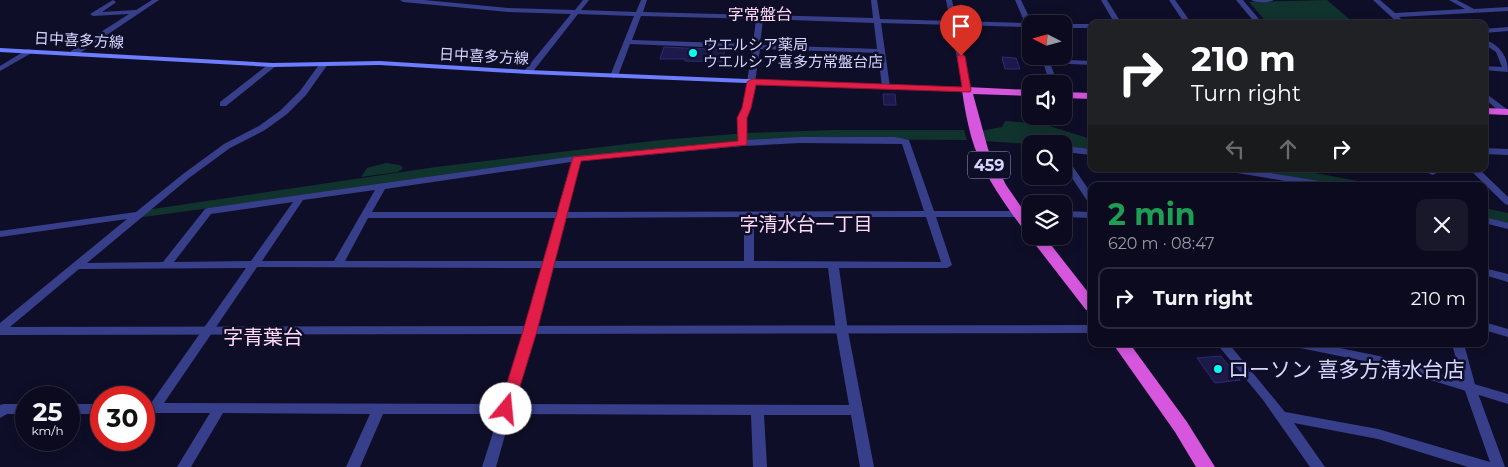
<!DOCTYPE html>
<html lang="en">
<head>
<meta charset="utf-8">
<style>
	body { margin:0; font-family:Montserrat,"Noto Sans JP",sans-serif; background:#19182b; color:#f1f3f6; height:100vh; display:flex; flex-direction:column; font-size:19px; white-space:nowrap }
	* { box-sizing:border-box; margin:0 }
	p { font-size:16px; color:#9a9aa4 }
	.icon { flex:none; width:28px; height:28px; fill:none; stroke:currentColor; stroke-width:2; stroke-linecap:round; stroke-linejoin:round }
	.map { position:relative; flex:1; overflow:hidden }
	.details { position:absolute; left:1088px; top:182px; width:400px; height:165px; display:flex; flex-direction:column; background:#0b0a1e; border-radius:10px; box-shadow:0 2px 12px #0003,0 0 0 1px #2b2b3c }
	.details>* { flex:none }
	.top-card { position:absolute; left:1088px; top:20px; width:400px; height:152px; border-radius:10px; box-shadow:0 2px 12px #0003,0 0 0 1px #2b2b3c; background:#202124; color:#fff; overflow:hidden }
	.needle { width:32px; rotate:276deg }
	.fabs { position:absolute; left:1022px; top:15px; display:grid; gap:10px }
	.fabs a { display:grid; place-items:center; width:50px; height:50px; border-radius:10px; background:#0b0a1e; box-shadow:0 2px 12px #0003,0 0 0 1px #2b2b3c; font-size:25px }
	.speed { position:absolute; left:15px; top:386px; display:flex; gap:10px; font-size:25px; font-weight:700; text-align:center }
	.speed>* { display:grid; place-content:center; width:65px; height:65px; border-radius:50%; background:#0b0a1e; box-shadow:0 2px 12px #0003,0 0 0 1px #2b2b3c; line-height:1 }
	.speed small { font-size:12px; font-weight:400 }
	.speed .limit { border:8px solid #d22; background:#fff; color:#111 }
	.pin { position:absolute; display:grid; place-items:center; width:42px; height:42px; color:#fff; margin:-51px -21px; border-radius:50% 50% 50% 0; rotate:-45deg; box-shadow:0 0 5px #0007 }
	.pin .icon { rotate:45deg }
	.me { position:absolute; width:55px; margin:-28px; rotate:17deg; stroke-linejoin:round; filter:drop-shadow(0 0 4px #0008) }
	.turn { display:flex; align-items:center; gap:18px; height:105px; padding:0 20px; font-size:22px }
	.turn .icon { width:65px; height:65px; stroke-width:2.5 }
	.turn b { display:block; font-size:35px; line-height:42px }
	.lanes { display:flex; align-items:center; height:48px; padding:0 20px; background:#0003; justify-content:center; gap:25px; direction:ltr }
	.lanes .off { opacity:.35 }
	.round { display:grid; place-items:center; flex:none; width:52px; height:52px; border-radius:10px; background:#19182b }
	.overview { display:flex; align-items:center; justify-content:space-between; height:85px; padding:0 20px }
	h1 { font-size:30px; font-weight:700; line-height:38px; color:#1e9e55 }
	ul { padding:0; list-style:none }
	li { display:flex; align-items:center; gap:15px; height:62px; margin:0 10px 8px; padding:0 10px; border:2px solid #2b2b3c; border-radius:10px }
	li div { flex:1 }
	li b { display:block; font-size:19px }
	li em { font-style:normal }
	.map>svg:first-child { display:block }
</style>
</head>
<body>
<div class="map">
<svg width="1508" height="467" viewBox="0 0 1508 467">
	<rect width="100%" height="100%" fill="#0f0e28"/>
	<path fill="#11332d" d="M 1327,0 L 1355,24 L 1268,24 L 1249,2 Z
		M 1005,121 L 1043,124 L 1091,139 L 1091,149 L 1064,147 L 1064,144 L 1031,144 L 983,141 L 981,131 L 1002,127 Z
		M 836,130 L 964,130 L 967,140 L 798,139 L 599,155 L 136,218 L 146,210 L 436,167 L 661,140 L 747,133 Z
		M 386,163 L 400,165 L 403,168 L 398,172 L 361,177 L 367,168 Z
		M 1239,169 L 1293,169 L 1385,186 L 1337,186 Z
		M 1484,208 L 1508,213 L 1508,224 L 1484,218 Z"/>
	<path fill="#1d194a" stroke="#2f2a77" d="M 664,47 L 725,50 L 722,62 L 685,61 L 685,59 L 660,59 Z
		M 1002,57 L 1016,58 L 1020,69 L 1005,69 Z
		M 883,94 L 895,94 L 896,105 L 884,105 Z
		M 1221,356 L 1240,380 L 1215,383 L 1197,358 Z"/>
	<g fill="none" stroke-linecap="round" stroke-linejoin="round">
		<path fill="#373f8a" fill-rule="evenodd" d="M 113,0 L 116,2 L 115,3 L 102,12 L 136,10 L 152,0 L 159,0 L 77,55 L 71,55 L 71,51 L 129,14 L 93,16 L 90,14 Z
			M 400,0 L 424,0 L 508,8 L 575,10 L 583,0 L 589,0 L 581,10 L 636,12 L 641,0 L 647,0 L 643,12 L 873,18 L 871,0 L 877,0 L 880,19 L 1025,23 L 1015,0 L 1021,0 L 1032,23 L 1034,24 L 1031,24 L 1031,31 L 1029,30 L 1027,27 L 881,23 L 890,87 L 886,89 L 882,87 L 878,53 L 760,49 L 751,108 L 746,118 L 747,140 L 800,137 L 895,137 L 909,140 L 934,211 L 1031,211 L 1031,217 L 936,217 L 952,265 L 947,268 L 839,268 L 848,331 L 874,467 L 860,467 L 851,415 L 764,415 L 767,467 L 753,467 L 751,415 L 511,414 L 496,467 L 482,467 L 499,414 L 383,414 L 360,467 L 346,467 L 370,414 L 223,413 L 191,467 L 177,467 L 210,413 L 144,413 L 144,403 L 151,403 L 246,268 L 79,269 L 4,332 L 0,333 L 0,323 L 127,219 L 0,237 L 0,231 L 136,212 L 183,174 L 224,144 L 259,126 L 281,110 L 300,91 L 321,62 L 327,62 L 328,64 L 306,95 L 287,114 L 265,130 L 230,148 L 189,178 L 87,263 L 163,262 L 205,209 L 208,208 L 576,156 L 739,141 L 738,118 L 743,108 L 752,49 L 630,44 L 618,76 L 614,78 L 610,76 L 634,16 L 578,14 L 531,74 L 525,74 L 525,70 L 571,14 L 508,12 L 403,2 ZM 641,16 L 756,19 L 753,44 L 632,40 ZM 763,19 L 874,23 L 877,49 L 760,45 ZM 800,143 L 902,144 L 924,211 L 567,212 L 580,161 L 743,146 ZM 571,162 L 557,212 L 372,212 L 385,189 ZM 375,190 L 334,261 L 262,261 L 303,200 ZM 293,202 L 251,261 L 174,262 L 211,214 ZM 744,217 L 744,261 L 554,261 L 565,218 ZM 754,217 L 926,217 L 941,262 L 754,261 ZM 368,218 L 555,218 L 544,261 L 345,261 ZM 257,267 L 542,268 L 502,404 L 164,403 ZM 552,268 L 828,268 L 836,331 L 849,405 L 514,404 Z
			M 1101,0 L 1107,0 L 1122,24 L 1115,24 Z
			M 1169,0 L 1175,0 L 1192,24 L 1185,24 Z
			M 1236,0 L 1243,0 L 1263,24 L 1256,24 Z
			M 1251,0 L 1274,0 C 1269,3 1256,3 1251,0 Z
			M 1373,0 L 1380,0 L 1395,13 L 1465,9 L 1449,0 L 1457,0 L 1474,9 L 1508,7 L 1508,11 L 1399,17 L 1406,24 L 1399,24 Z
			M 1064,24 L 1091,24 L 1091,28 L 1064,28 Z
			M 1508,27 L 1508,31 L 1484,33 L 1484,29 Z
			M 1484,39 C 1499,45 1508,55 1508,72 L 1484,70 L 1484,66 L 1502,67 L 1496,52 L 1484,44 Z
			M 28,49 L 35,51 L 0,71 L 0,66 Z
			M 1041,56 L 1047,56 L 1048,59 L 1091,61 L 1091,65 L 1050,63 L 1058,84 L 1050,84 Z
			M 270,63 L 273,63 L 277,65 L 226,106 L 220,106 L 220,102 Z
			M 1484,92 L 1508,110 L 1508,114 L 1502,114 L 1484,98 Z
			M 1064,146 L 1091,149 L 1091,155 L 1064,152 Z
			M 1484,148 L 1508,149 L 1508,155 L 1484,154 Z
			M 1064,157 L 1067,158 L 1091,193 L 1091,203 L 1088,202 L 1064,166 Z
			M 1226,169 L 1246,169 L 1331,183 L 1336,186 L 1316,186 L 1231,172 Z
			M 1425,169 L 1435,169 L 1438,172 L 1433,175 L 1430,174 Z
			M 1469,169 L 1479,169 L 1508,197 L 1508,205 L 1505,204 Z
			M 1064,211 L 1091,212 L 1091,218 L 1064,217 Z
			M 1484,217 L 1508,223 L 1508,229 L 1484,223 Z
			M 1484,268 L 1508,274 L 1508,282 L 1484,275 Z
			M 1484,322 L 1508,329 L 1508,337 L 1484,330 Z
			M 1217,344 L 1229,344 L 1285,412 L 1378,429 L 1490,462 L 1464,388 L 1452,344 L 1464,344 L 1476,388 L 1505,467 L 1468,467 L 1378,439 L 1294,423 L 1325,467 L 1310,467 L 1263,400 Z
			M 4,404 L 26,404 L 26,414 L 7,414 L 0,418 L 0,405 Z
			M 69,404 L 101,404 L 101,414 L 69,414 Z"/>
		<path fill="#373f8a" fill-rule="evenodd" d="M 946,0 L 952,0 L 971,90 L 967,92 L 963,90 Z
			M 1091,325 L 1091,333 L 0,335 L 0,327 Z
			M 1294,344 L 1320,344 L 1379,356 L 1508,394 L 1508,404 L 1379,364 L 1300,348 L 1296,347 Z"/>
		<path fill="#6d7dff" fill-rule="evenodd" d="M 0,48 L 273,63 L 380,61 L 528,70 L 967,88 L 971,90 L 967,92 L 528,74 L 380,65 L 273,67 L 0,52 Z"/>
		<path fill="#d657de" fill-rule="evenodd" d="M 967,87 L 1031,90 L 1031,96 L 973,94 L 988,149 L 1006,185 L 1031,221 L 1031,236 L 1044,236 L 1091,296 L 1091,311 L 1086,310 L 1031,239 L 1029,236 L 1030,234 L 1026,233 C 1004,203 981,172 971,136 C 967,121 964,105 962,90 Z
			M 1064,92 L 1091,93 L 1091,99 L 1064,98 Z
			M 1484,108 L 1508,109 L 1508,115 L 1484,114 Z
			M 1113,344 L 1130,344 L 1187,422 L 1215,467 L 1196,467 L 1175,432 Z"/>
	</g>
	<path fill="#e11d48" stroke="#92132f" d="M 961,54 L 965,56 L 971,90 L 970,92 L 756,85 L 751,108 L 747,118 L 747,145 L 581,161 L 537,331 L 513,409 L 511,413 L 506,415 L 501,413 L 499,409 L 523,331 L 573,157 L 738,141 L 737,118 L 742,108 L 747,82 L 752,79 L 962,87 L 957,56 Z"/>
	<g fill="#02fff6" stroke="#0f0e28" stroke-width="2">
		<circle cx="693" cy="53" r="5"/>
		<circle cx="1218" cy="369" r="5"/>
	</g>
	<g text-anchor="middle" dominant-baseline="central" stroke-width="5" stroke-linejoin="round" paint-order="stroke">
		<g font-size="15" fill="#d6d6ff" stroke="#0f0e28">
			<text transform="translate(79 40) rotate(3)">日中喜多方線</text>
			<text transform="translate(484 56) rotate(3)">日中喜多方線</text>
		</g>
		<g font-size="15" fill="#d6d6ff" stroke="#0f0e28" text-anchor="start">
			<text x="703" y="44">ウエルシア薬局<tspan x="703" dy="17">ウエルシア喜多方常盤台店</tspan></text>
		</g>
		<g font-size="16" fill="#ffd8f6" stroke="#0f0e28">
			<text x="760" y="14">字常盤台</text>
		</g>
		<rect fill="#0f0e28" stroke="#9a9abe" stroke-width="1" x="968" y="151.5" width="42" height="27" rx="4"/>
		<g font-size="16" font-weight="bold" fill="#d6d6ff">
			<text x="989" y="165">459</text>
		</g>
		<g font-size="19" fill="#ffd8f6" stroke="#0f0e28">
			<text x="806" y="224">字清水台一丁目</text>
		</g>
		<g font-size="20" fill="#ffd8f6" stroke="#0f0e28">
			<text x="263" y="337">字青葉台</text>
		</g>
		<g font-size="21" fill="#d6d6ff" stroke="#0f0e28" text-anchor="start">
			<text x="1228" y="369">ローソン 喜多方清水台店</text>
		</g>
	</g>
</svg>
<div class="fabs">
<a><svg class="needle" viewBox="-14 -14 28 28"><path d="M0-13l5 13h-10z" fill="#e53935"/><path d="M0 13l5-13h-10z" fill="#9a9aa4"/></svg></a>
<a><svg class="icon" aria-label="sound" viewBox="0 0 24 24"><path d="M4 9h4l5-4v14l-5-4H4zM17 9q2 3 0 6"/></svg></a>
<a><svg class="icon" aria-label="search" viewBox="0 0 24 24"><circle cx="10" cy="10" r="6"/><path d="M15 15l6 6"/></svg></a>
<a><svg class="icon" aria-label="layers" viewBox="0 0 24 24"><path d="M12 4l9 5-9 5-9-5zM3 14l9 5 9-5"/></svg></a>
</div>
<div class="speed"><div>25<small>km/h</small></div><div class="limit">30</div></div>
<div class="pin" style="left:961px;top:56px;background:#d93025"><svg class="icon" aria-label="arrive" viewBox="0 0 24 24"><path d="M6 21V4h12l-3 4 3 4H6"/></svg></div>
<svg class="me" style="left:506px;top:409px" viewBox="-20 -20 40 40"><circle r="19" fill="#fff"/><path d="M0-13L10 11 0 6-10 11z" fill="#e11d48"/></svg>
<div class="top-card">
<div class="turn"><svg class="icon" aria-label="right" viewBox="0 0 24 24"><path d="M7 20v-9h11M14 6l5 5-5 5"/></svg><div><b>210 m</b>Turn right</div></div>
<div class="lanes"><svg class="icon off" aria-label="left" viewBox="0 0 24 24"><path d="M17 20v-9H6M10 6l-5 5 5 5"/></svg><svg class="icon off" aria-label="ahead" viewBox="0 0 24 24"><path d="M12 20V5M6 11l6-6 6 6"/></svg><svg class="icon" aria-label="right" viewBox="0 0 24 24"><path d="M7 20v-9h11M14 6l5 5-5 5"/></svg></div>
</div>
<section class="details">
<div class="overview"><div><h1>2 min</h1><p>620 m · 08:47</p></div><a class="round"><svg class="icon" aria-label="close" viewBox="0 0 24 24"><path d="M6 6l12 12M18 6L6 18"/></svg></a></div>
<ul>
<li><svg class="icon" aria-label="right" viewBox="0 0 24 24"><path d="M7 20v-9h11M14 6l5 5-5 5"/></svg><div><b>Turn right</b></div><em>210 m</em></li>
</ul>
</section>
</div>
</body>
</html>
